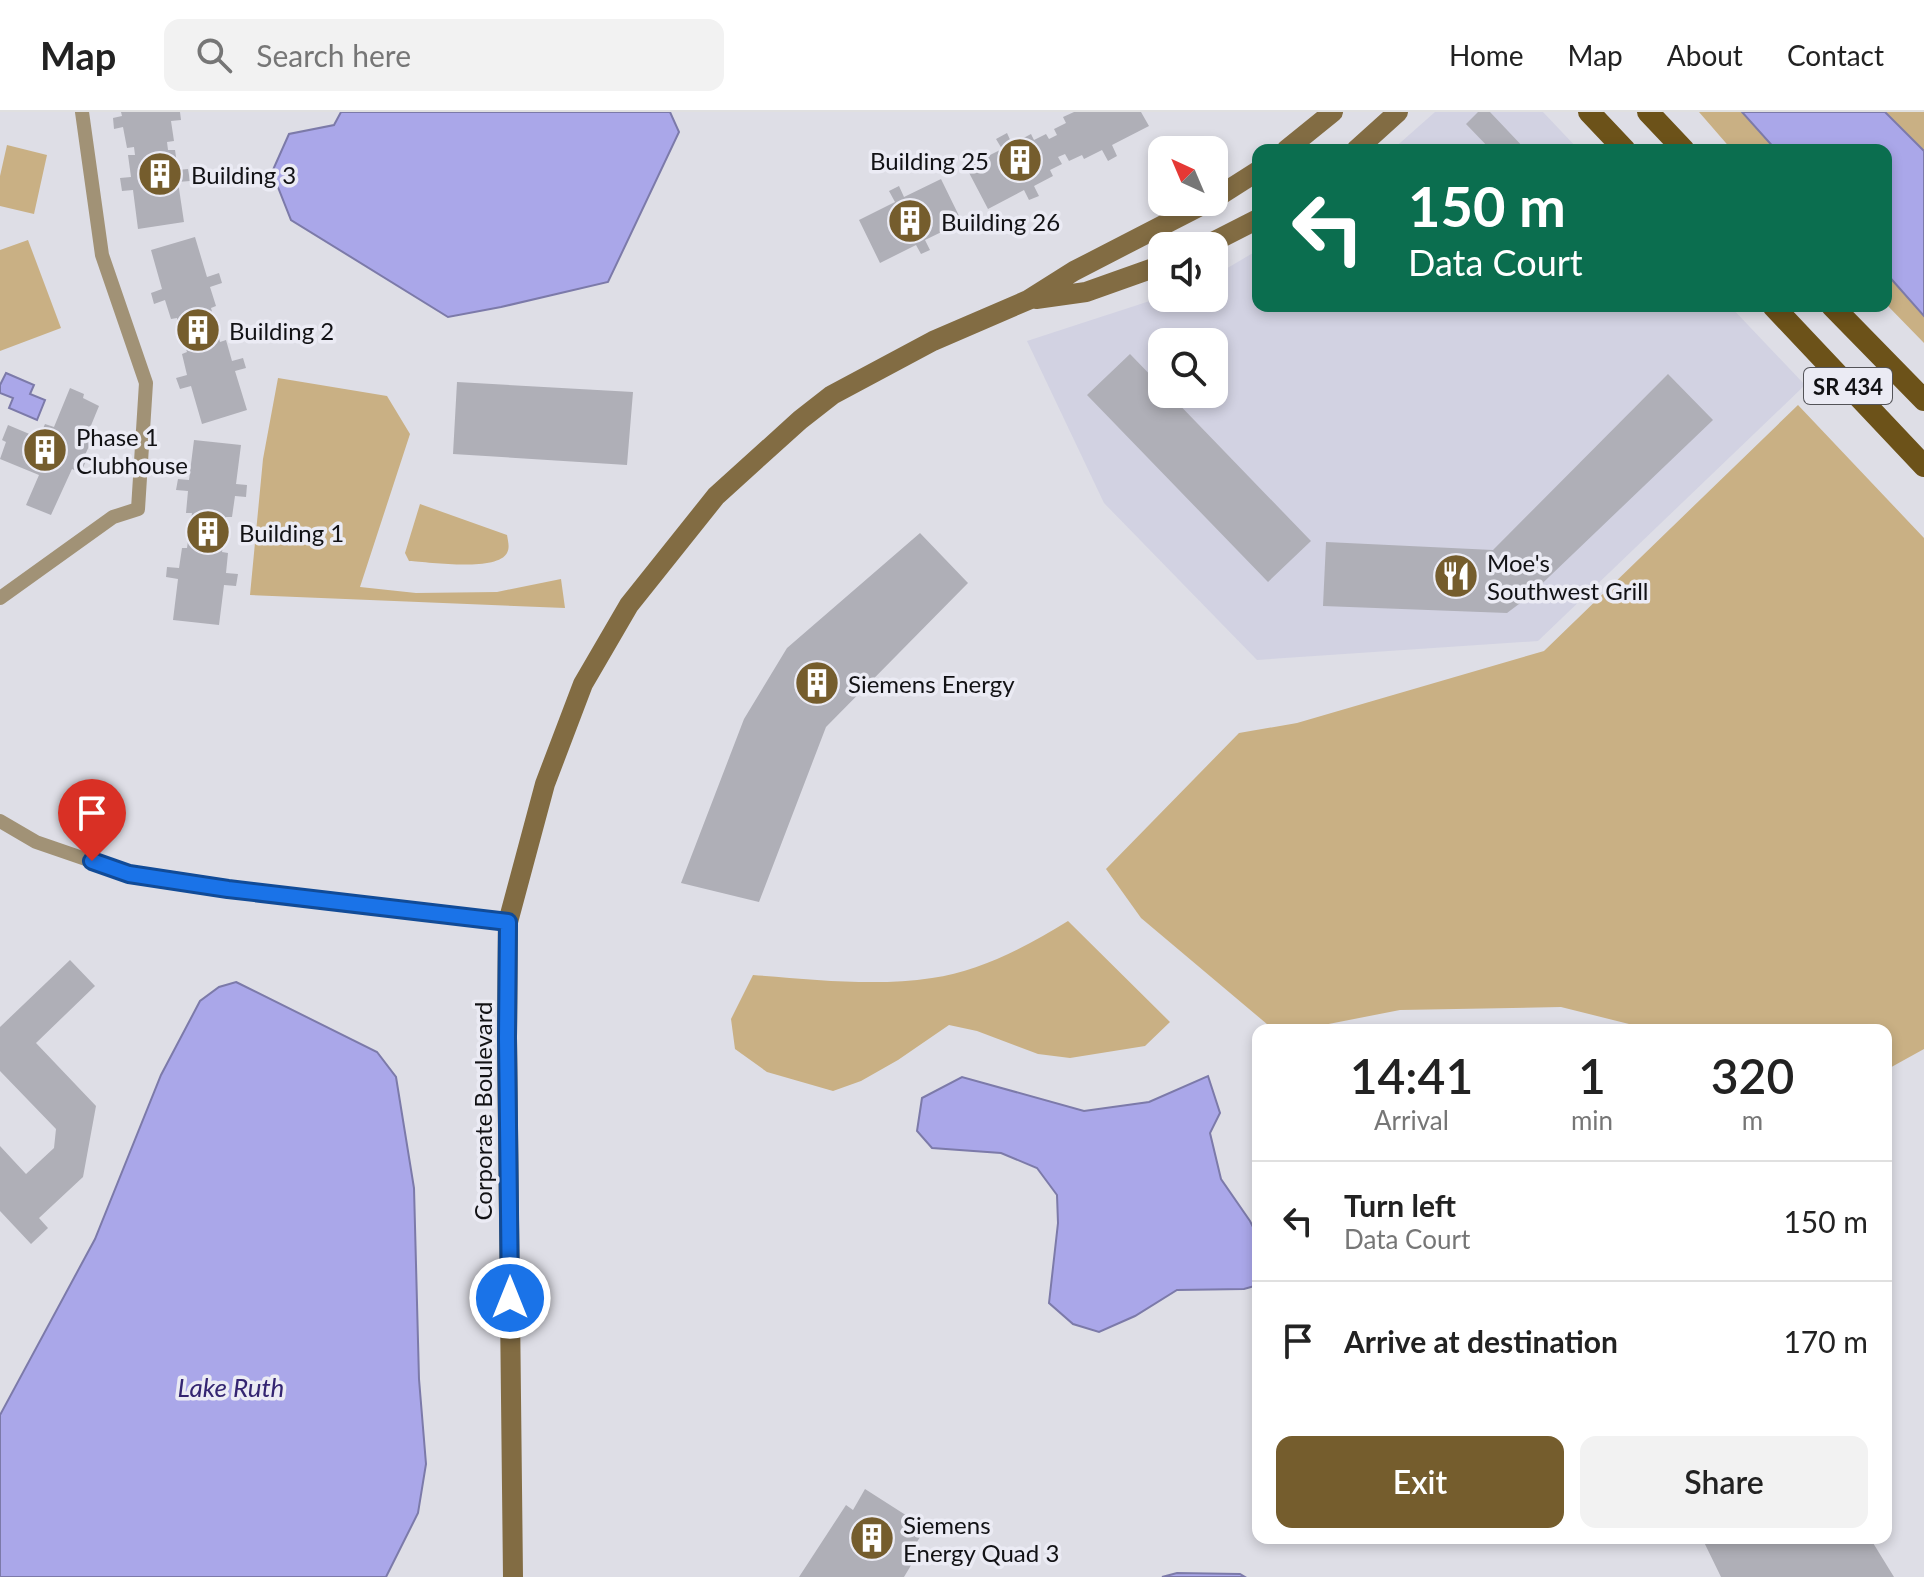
<!DOCTYPE html>
<html lang="en">
<head>
<meta charset="utf-8">
<style>
	body { margin:0; font-family:Lato,sans-serif; background:#f2f2f2; color:#222; height:100vh; display:flex; flex-direction:column; font-size:30px; white-space:nowrap }
	* { box-sizing:border-box; margin:0 }
	p { font-size:26px; color:#767676 }
	.icon { flex:none; width:44px; height:44px; fill:none; stroke:currentColor; stroke-width:2; stroke-linecap:round; stroke-linejoin:round }
	.map { position:relative; flex:1; overflow:hidden }
	.panel { position:absolute; left:1252px; top:912px; width:640px; height:520px; display:flex; flex-direction:column; background:#fff; border-radius:16px; box-shadow:0 4px 12px #0003 }
	.panel>* { flex:none }
	.guide { position:absolute; left:1252px; top:32px; width:640px; height:168px; border-radius:16px; box-shadow:0 4px 12px #0003; background:#0b6e4f; color:#fff; overflow:hidden }
	.needle { width:52px; rotate:316deg }
	.fabs { position:absolute; left:1148px; top:24px; display:grid; gap:16px }
	.fabs a { display:grid; place-items:center; width:80px; height:80px; border-radius:16px; background:#fff; box-shadow:0 4px 12px #0003; font-size:40px }
	.pin { position:absolute; display:grid; place-items:center; width:68px; height:68px; color:#fff; margin:-82px -34px; border-radius:50% 50% 50% 0; rotate:-45deg; box-shadow:0 0 8px #0007 }
	.pin .icon { rotate:45deg }
	.me { position:absolute; width:88px; margin:-44px; rotate:0deg; stroke-linejoin:round; filter:drop-shadow(0 0 6px #0008) }
	.turn { display:flex; align-items:center; gap:28px; height:168px; padding:0 24px; font-size:36px }
	.turn .icon { width:104px; height:104px; stroke-width:2.5 }
	.turn b { display:block; font-size:56px; line-height:68px }
	.eta { display:flex; justify-content:space-evenly; align-items:center; height:136px; text-align:center }
	.eta b { font-size:48px; font-weight:600; line-height:56px }
	.action { display:flex; gap:16px; margin-top:auto; padding:16px 24px }
	.action a { flex:1; height:92px; border-radius:16px; background:#755d2d; color:#fff; font-size:32px; font-weight:600; line-height:92px; text-align:center }
	.action a+a { background:#f2f2f2; color:#222 }
	ul { padding:0; list-style:none }
	li { display:flex; align-items:center; gap:24px; height:120px; padding:0 24px; border-top:2px solid #e0e0e0 }
	li div { flex:1 }
	li b { display:block; font-size:30px }
	li em { font-style:normal }
	header { display:flex; align-items:center; gap:48px; box-sizing:border-box; height:112px; padding:0 40px; background:#fff; border-bottom:2px solid #e0e0e0 }
	header strong { font-size:38px }
	nav { display:flex; gap:44px; margin-inline-start:auto; font-size:28px }
	.search { width:560px; height:72px; background:#f2f2f2; display:flex; align-items:center; gap:20px; box-sizing:border-box; padding:0 28px; border-radius:16px; color:#767676; font-size:30px }
	.map>svg:first-child { display:block }
</style>
</head>
<body>
<header>
<strong>Map</strong>
<div class="search"><svg class="icon" aria-label="search" viewBox="0 0 24 24"><circle cx="10" cy="10" r="6"/><path d="M15 15l6 6"/></svg>Search here</div>
<nav><a>Home</a><a>Map</a><a>About</a><a>Contact</a></nav>
</header>
<div class="map">
<svg width="1924" height="1465" viewBox="0 0 1924 1465">
	<rect width="100%" height="100%" fill="#dedee6"/>
	<path fill="#d2d2e2" fill-rule="evenodd" d="M 1435,0 L 1543,0 L 1579,38 L 1392,38 Z
		M 1258,138 L 1258,194 L 1730,194 L 1805,273 L 1538,529 L 1257,548 L 1104,391 L 1027,229 L 1162,185 L 1214,186 L 1214,164 ZM 1162,230 L 1214,230 L 1214,282 L 1162,282 Z"/>
	<path fill="#c9b084" d="M 1699,0 L 1924,0 L 1924,231 L 1886,192 L 1886,38 L 1732,38 Z
		M 7,33 L 47,43 L 34,102 L 0,94 L 0,64 Z
		M 28,128 L 61,216 L 0,239 L 0,138 Z
		M 278,266 L 387,284 L 410,322 L 360,475 L 416,481 L 497,480 L 561,467 L 565,496 L 250,483 L 263,347 Z
		M 1798,293 L 1924,426 L 1924,937 L 1886,958 L 1886,918 L 1653,918 L 1561,895 L 1400,898 L 1298,918 L 1274,918 L 1141,806 L 1106,757 L 1239,621 L 1297,611 L 1544,539 Z
		M 420,392 L 507,423 C 508,429 510,436 507,441 C 497,460 429,450 409,449 L 405,441 Z
		M 1068,809 L 1170,910 L 1145,934 L 1070,946 L 1038,942 L 977,919 L 949,913 L 898,948 L 861,969 L 833,979 L 767,960 L 735,937 L 731,907 L 753,863 C 812,867 873,875 932,866 C 980,859 1028,834 1068,809 Z"/>
	<path fill="#aaa7e9" stroke="#7c7aa9" stroke-width="2" d="M 341,0 L 670,0 L 679,20 L 608,170 L 501,195 L 448,205 L 291,108 L 272,60 L 289,22 L 334,13 Z
		M 1742,0 L 1885,0 L 1924,39 L 1924,204 L 1886,161 L 1886,38 L 1776,38 Z
		M 6,261 L 34,273 L 30,282 L 45,288 L 37,308 L 9,296 L 13,286 L 0,281 L 0,273 Z
		M 236,870 L 377,940 L 396,965 L 414,1076 L 419,1267 L 426,1352 L 418,1401 L 386,1465 L 0,1465 L 0,1303 L 95,1127 L 161,963 L 200,889 L 219,875 Z
		M 1208,964 L 1220,1001 L 1210,1021 L 1221,1067 L 1250,1109 L 1258,1125 L 1258,1173 L 1244,1177 L 1177,1178 L 1135,1204 L 1099,1220 L 1073,1212 L 1049,1191 L 1058,1111 L 1057,1083 L 1037,1056 L 1001,1041 L 932,1036 L 917,1019 L 922,986 L 962,965 L 1084,999 L 1149,990 Z
		M 1177,1461 L 1240,1462 L 1245,1465 L 1162,1465 Z"/>
	<path fill="#afafb7" d="M 121,0 L 180,0 L 181,8 L 171,9 L 174,29 L 167,30 L 168,38 L 175,38 L 178,58 L 188,57 L 190,69 L 178,70 L 184,110 L 138,117 L 133,78 L 122,79 L 120,66 L 131,65 L 128,43 L 135,43 L 134,35 L 127,36 L 123,15 L 114,17 L 113,6 L 122,4 Z
		M 1074,0 L 1141,0 L 1149,14 L 1112,33 L 1117,44 L 1108,49 L 1102,38 L 1084,47 L 1082,43 L 1069,49 L 1065,42 L 1058,45 L 1062,52 L 1050,58 L 1053,64 L 1034,74 L 1039,84 L 1029,88 L 1024,78 L 988,97 L 966,55 L 1002,37 L 996,27 L 1007,21 L 1012,32 L 1031,22 L 1034,28 L 1046,22 L 1049,27 L 1057,23 L 1054,17 L 1066,11 L 1063,5 Z
		M 1478,0 L 1490,0 L 1526,38 L 1491,38 L 1466,12 Z
		M 941,67 L 962,110 L 925,128 L 930,138 L 921,142 L 916,133 L 880,151 L 859,108 L 895,90 L 889,79 L 899,74 L 904,85 Z
		M 195,125 L 207,165 L 219,161 L 222,171 L 210,175 L 216,194 L 211,196 L 215,210 L 207,212 L 209,219 L 217,217 L 220,230 L 226,228 L 232,249 L 243,246 L 246,256 L 235,259 L 247,298 L 202,312 L 191,274 L 180,277 L 176,266 L 187,263 L 182,242 L 187,240 L 183,228 L 190,226 L 187,217 L 181,219 L 177,206 L 171,207 L 165,188 L 154,192 L 151,181 L 162,177 L 151,138 Z
		M 1130,242 L 1162,275 L 1162,282 L 1169,282 L 1311,429 L 1268,470 L 1087,283 Z
		M 1668,262 L 1713,308 L 1527,486 L 1507,501 L 1323,494 L 1326,430 L 1493,438 Z
		M 457,270 L 633,280 L 627,353 L 453,342 Z
		M 70,276 L 84,282 L 83,286 L 99,294 L 85,328 L 91,330 L 84,345 L 87,346 L 81,361 L 72,357 L 51,403 L 26,393 L 39,363 L 0,347 L 6,330 L 2,328 L 8,313 L 39,326 L 45,312 L 54,315 Z
		M 194,328 L 241,333 L 236,372 L 247,373 L 246,385 L 235,384 L 232,405 L 226,405 L 224,418 L 218,417 L 217,426 L 224,427 L 222,440 L 228,441 L 226,461 L 238,462 L 236,474 L 224,473 L 219,513 L 173,508 L 178,467 L 166,465 L 167,455 L 179,456 L 182,436 L 187,436 L 189,422 L 197,423 L 198,415 L 190,415 L 192,401 L 186,401 L 188,379 L 176,378 L 178,367 L 189,368 Z
		M 920,421 L 968,471 L 826,615 L 759,790 L 681,771 L 744,607 L 787,536 Z
		M 70,848 L 95,874 L 36,931 L 96,994 L 83,1065 L 39,1106 L 48,1116 L 31,1132 L 0,1099 L 0,1034 L 26,1062 L 54,1036 L 56,1017 L 0,959 L 0,915 Z
		M 865,1377 L 926,1416 L 913,1436 L 919,1440 L 904,1465 L 799,1465 L 846,1393 L 853,1398 Z
		M 1702,1426 L 1870,1426 L 1894,1465 L 1721,1465 Z"/>
	<g fill="none" stroke-linecap="round" stroke-linejoin="round">
		<path stroke="#a19276" stroke-width="14" d="M 0,486 L 113,405 L 138,397 L 146,271 L 102,143 L 82,0
			M 0,709 L 36,730 L 129,762 L 228,777 L 508,810"/>
		<path stroke="#826c43" stroke-width="20" d="M 1286,38 L 1333,0
			M 1356,38 L 1398,0
			M 1214,87 L 1258,59
			M 1205,134 L 1258,107
			M 1036,187 L 1086,180 L 1162,153
			M 513,1465 L 507,926 L 508,810 L 545,672 L 583,572 L 629,493 L 716,384 L 800,308 L 832,283 L 933,229 L 1028,188 L 1074,159 L 1208,90"/>
		<path stroke="#6c5219" stroke-width="22" d="M 1589,0 L 1625,38
			M 1648,0 L 1684,38
			M 1773,194 L 1924,354
			M 1832,194 L 1924,288"/>
	</g>
	<g fill="none" stroke-linecap="round" stroke-linejoin="round">
		<g stroke="#114b97" stroke-width="20">
			<path id="route" d="M 92,749 L 129,762 L 228,777 L 508,810 L 507,926 L 510,1186"/>
		</g>
		<use href="#route" stroke="#1a73e8" stroke-width="14"/>
	</g>
	<defs>
		<g id="building-disc" transform="scale(2.3)"><circle r="9.5" fill="#755d2d" stroke="#ebebf4"/><path d="M-4-6H4V6H1V3H-1V6H-4ZM-2.5-4.3h1.7v1.8h-1.7ZM.8-4.3h1.7v1.8H.8ZM-2.5-1h1.7V.8h-1.7ZM.8-1h1.7V.8H.8Z" fill="#fff"/></g>
		<g id="restaurant-disc" transform="scale(2.3)"><circle r="9.5" fill="#755d2d" stroke="#ebebf4"/><path d="M-5-6h1v4h1v-4h1v4h1v-4h1v5L-1.5 .5V6h-2V.5L-5-1ZM5-6V6H3V1.5H1.5Q1.5-4 5-6Z" fill="#fff"/></g>
	</defs>
	<g fill-rule="evenodd">
		<use href="#building-disc" x="1020" y="48"/>
		<use href="#building-disc" x="160" y="62"/>
		<use href="#building-disc" x="910" y="109"/>
		<use href="#building-disc" x="198" y="218"/>
		<use href="#building-disc" x="45" y="338"/>
		<use href="#building-disc" x="208" y="420"/>
		<use href="#restaurant-disc" x="1456" y="464"/>
		<use href="#building-disc" x="817" y="571"/>
		<use href="#building-disc" x="872" y="1426"/>
	</g>
	<g text-anchor="middle" dominant-baseline="central" stroke-width="7" stroke-linejoin="round" paint-order="stroke">
		<rect fill="#ebebf4" stroke="#535358" stroke-width="2" x="1804" y="256" width="88" height="36" rx="6"/>
		<g font-size="22" font-weight="bold" fill="#121215">
			<text x="1848" y="274">SR 434</text>
		</g>
		<g font-size="24" fill="#121215" stroke="#ebebf4" text-anchor="start">
			<text x="989" y="48" text-anchor="end">Building 25</text>
			<text x="191" y="62">Building 3</text>
			<text x="941" y="109">Building 26</text>
			<text x="229" y="218">Building 2</text>
			<text x="76" y="324">Phase 1<tspan x="76" dy="28">Clubhouse</tspan></text>
			<text x="239" y="420">Building 1</text>
			<text x="1487" y="450">Moe's<tspan x="1487" dy="28">Southwest Grill</tspan></text>
			<text x="848" y="571">Siemens Energy</text>
			<text x="903" y="1412">Siemens<tspan x="903" dy="28">Energy Quad 3</tspan></text>
		</g>
		<g font-size="24" fill="#121215" stroke="#ebebf4">
			<text transform="translate(482 999) rotate(-90)">Corporate Boulevard</text>
		</g>
		<g font-size="26" font-style="italic" fill="#342571" stroke="#ebebf4">
			<text x="231" y="1275">Lake Ruth</text>
		</g>
	</g>
</svg>
<div class="fabs">
<a><svg class="needle" viewBox="-14 -14 28 28"><path d="M0-13l5 13h-10z" fill="#e53935"/><path d="M0 13l5-13h-10z" fill="#767676"/></svg></a>
<a><svg class="icon" aria-label="sound" viewBox="0 0 24 24"><path d="M4 9h4l5-4v14l-5-4H4zM17 9q2 3 0 6"/></svg></a>
<a><svg class="icon" aria-label="search" viewBox="0 0 24 24"><circle cx="10" cy="10" r="6"/><path d="M15 15l6 6"/></svg></a>
</div>
<div class="pin" style="left:92px;top:749px;background:#d93025"><svg class="icon" aria-label="arrive" viewBox="0 0 24 24"><path d="M6 21V4h12l-3 4 3 4H6"/></svg></div>
<svg class="me" style="left:510px;top:1186px" viewBox="-20 -20 40 40"><circle r="17" fill="#1a73e8" stroke="#fff" stroke-width="3"/><path d="M0-11L8 9 0 5-8 9z" fill="#fff"/></svg>
<div class="guide">
<div class="turn"><svg class="icon" aria-label="left" viewBox="0 0 24 24"><path d="M17 20v-9H6M10 6l-5 5 5 5"/></svg><div><b>150 m</b>Data Court</div></div>
</div>
<section class="panel">
<div class="eta">
<div><b>14:41</b><p>Arrival</p></div>
<div><b>1</b><p>min</p></div>
<div><b>320</b><p>m</p></div>
</div>
<ul>
<li><svg class="icon" aria-label="left" viewBox="0 0 24 24"><path d="M17 20v-9H6M10 6l-5 5 5 5"/></svg><div><b>Turn left</b><p>Data Court</p></div><em>150 m</em></li>
<li><svg class="icon" aria-label="arrive" viewBox="0 0 24 24"><path d="M6 21V4h12l-3 4 3 4H6"/></svg><div><b>Arrive at destination</b></div><em>170 m</em></li>
</ul>
<div class="action"><a>Exit</a><a>Share</a></div>
</section>
</div>
</body>
</html>
